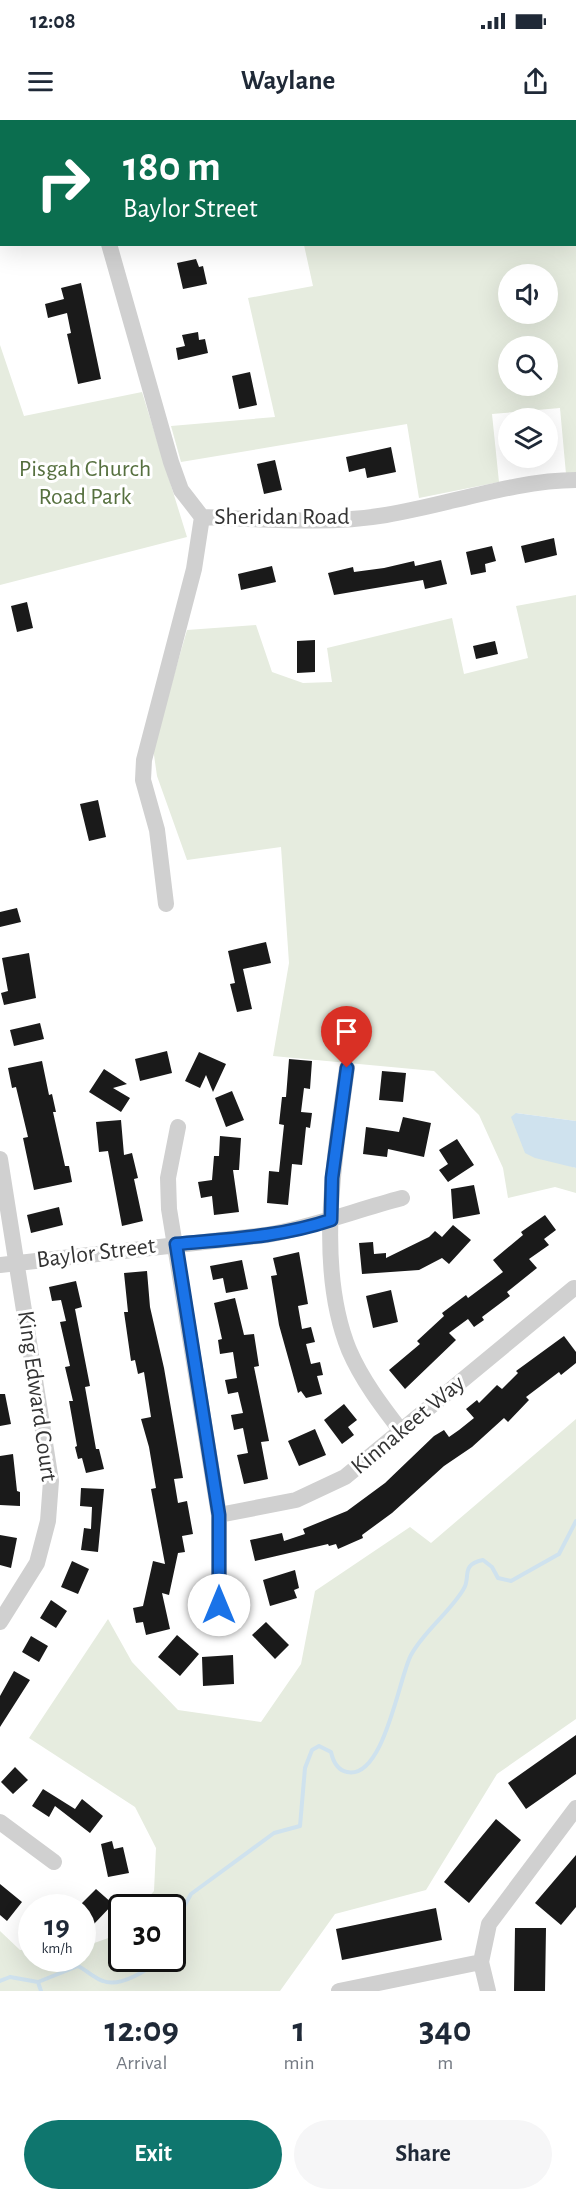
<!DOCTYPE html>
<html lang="en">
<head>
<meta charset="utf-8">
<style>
	body { margin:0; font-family:"Alegreya Sans",sans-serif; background:#f6f6f7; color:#1f2937; height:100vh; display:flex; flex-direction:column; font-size:22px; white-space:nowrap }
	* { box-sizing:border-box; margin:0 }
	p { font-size:20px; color:#747a83 }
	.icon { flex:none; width:33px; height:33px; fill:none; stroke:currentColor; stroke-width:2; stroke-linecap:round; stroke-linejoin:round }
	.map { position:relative; height:1871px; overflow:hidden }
	.details { display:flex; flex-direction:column; background:#fff; flex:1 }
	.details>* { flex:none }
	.top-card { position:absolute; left:0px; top:0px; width:576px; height:126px; box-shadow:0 6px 24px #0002; background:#0b6e4f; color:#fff; overflow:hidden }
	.controls { position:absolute; left:498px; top:144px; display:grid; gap:12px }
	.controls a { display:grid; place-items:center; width:60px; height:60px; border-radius:50%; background:#fff; box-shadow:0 6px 24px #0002; font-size:30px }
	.speed { position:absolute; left:18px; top:1774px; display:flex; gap:12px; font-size:30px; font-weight:700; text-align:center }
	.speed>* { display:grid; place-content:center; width:78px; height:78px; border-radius:50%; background:#fff; box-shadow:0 6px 24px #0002; line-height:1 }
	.speed small { font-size:15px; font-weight:400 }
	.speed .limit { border:3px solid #111; border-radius:9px; background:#fff; color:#111 }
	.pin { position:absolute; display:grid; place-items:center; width:51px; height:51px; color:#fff; margin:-62px -26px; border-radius:50% 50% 50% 0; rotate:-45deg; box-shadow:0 0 6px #0007 }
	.pin .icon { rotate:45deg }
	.me { position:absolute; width:66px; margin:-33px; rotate:0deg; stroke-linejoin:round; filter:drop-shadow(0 0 4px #0008) }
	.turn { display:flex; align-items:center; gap:21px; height:126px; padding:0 24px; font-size:27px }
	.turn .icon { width:78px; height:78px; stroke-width:2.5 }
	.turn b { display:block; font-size:42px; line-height:51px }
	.eta { display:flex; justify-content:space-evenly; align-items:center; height:102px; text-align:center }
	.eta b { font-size:36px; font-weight:700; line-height:42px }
	.cta { display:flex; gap:12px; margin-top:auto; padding:12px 24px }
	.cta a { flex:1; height:69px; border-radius:36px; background:#0f766e; color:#fff; font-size:24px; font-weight:700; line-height:69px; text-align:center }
	.cta a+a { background:#f6f6f7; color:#1f2937 }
	.status { display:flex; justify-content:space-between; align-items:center; height:42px; padding:0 30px; background:#fff; direction:ltr }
	.status svg { height:16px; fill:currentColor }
	header { display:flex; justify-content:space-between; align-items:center; height:78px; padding:0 24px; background:#fff; font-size:27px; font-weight:700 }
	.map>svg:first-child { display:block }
</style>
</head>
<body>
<div class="status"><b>12:08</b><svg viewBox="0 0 49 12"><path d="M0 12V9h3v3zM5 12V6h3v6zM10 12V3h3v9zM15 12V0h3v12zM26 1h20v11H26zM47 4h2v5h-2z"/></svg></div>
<header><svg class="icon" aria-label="menu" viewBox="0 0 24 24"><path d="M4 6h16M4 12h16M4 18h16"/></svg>Waylane<svg class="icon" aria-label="share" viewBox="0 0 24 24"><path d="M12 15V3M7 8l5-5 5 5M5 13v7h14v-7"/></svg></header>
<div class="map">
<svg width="576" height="1871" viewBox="0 0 576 1871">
	<rect width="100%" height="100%" fill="#fff"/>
	<path fill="#e6ecdf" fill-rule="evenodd" d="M 199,0 L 576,0 L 576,353 L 566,354 L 560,288 L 492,294 L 499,362 L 419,378 L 407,304 L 181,342 L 171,306 L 275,297 L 248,178 L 313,166 L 304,125 L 574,124 L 574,2 ZM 508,154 L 548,154 L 548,194 L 508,194 ZM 508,226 L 548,226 L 548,266 L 508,266 Z
		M 0,225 L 24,296 L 142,272 L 187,417 L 0,465 Z
		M 576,475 L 576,1001 L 516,993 L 557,1042 L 576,1048 L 576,1073 L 555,1067 L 508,1078 L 503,1048 L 479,995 L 434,951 L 273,936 L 289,843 L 281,727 L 187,740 L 157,656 L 153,628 L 187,510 L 256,505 L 272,552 L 303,563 L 332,562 L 327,528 L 452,498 L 464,554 L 528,538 L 516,486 Z
		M 576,1299 L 576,1599 L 497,1654 L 426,1770 L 335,1794 L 280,1871 L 0,1871 L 0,1811 L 20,1830 L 31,1830 L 32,1839 L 82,1839 L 83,1827 L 114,1816 L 121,1808 L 122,1839 L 172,1839 L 172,1788 L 139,1788 L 154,1771 L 156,1728 L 135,1687 L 29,1618 L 108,1499 L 132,1542 L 178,1590 L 261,1602 L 301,1544 L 315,1471 L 410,1407 L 431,1423 Z"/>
	<path fill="#cfe2ee" d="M 516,993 L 576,1001 L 576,1048 L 535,1038 L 525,1033 L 511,997 Z"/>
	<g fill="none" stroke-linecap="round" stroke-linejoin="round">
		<path stroke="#cfe2ee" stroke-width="4" d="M 172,1821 L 182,1790 L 191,1774 L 274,1713 L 300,1706 L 305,1648 L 312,1630 L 319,1626 L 331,1632 C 333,1641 337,1650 347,1652 C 384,1660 399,1557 411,1535 C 424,1511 449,1493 463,1470 C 472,1458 459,1445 483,1440 L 492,1447 L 498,1458 L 511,1461 L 559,1434 L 576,1401
			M 0,1861 L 10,1857 L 38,1862 L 78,1846 C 86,1850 94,1858 103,1861 C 120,1868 148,1850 160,1839
			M 38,1862 L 41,1871"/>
	</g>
	<path fill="#1a1a1a" d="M 196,139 L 199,147 L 203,146 L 207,164 L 183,169 L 177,143 Z
		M 81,163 L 101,259 L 78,264 L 67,214 L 71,213 L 67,193 L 48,198 L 45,184 L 64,179 L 61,168 Z
		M 198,212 L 199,220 L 205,219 L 208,233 L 178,240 L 176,228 L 185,226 L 182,215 Z
		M 250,252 L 257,285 L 239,289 L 232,256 Z
		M 391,327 L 396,352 L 367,358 L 365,348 L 349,352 L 346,337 Z
		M 275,340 L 282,370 L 264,374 L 257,344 Z
		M 554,418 L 557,435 L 525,443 L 521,426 Z
		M 492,426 L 496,441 L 485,444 L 486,452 L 471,455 L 466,432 Z
		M 441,440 L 447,464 L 425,469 L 423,460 L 334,475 L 328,453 L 353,447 L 354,452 L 384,448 L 414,441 L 415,446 Z
		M 272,446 L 276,462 L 241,470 L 238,454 Z
		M 27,482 L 33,508 L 17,512 L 11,486 Z
		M 315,520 L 315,552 L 297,553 L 297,521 Z
		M 495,521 L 498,534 L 476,539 L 473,526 Z
		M 98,680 L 106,717 L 89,721 L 80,684 Z
		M 17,788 L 21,802 L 0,807 L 0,792 Z
		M 266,822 L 271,843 L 243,849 L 252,889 L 237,892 L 230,864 L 235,863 L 228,831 Z
		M 29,833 L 36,878 L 4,885 L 1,873 L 8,871 L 2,838 Z
		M 40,903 L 44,919 L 14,926 L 10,910 Z
		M 167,931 L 172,953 L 140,961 L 135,939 Z
		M 199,932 L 226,944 L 213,972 L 206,955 L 200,968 L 185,961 Z
		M 289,939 L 312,941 L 310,969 L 304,968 L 301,992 L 312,993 L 310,1008 L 306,1007 L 302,1045 L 292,1044 L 288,1085 L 267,1083 L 269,1051 L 279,1052 L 284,1005 L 279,1004 L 282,977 L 286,977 Z
		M 42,941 L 49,975 L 52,974 L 56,992 L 53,992 L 65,1046 L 69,1046 L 72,1062 L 34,1070 L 23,1018 L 28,1017 L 16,967 L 12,968 L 8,948 Z
		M 104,949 L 127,964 L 113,968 L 130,978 L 121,992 L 89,972 Z
		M 382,951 L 406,953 L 403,982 L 379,980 Z
		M 232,971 L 244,1000 L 226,1007 L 215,978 Z
		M 403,997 L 431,1003 L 424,1037 L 388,1029 L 387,1037 L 363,1034 L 366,1007 L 399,1012 Z
		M 121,1000 L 124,1035 L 132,1033 L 138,1058 L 134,1059 L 143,1101 L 122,1106 L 108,1031 L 99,1032 L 96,1002 Z
		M 220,1016 L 241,1018 L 239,1050 L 233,1050 L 239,1092 L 214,1095 L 212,1076 L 201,1078 L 198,1062 L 212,1060 L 214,1036 L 219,1036 Z
		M 457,1019 L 474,1045 L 448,1062 L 439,1050 L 448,1044 L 439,1030 Z
		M 474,1065 L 480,1094 L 453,1099 L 451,1069 Z
		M 59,1087 L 63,1105 L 31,1113 L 27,1095 Z
		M 545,1095 L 556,1110 L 544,1119 L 549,1125 L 529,1139 L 537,1148 L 507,1172 L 510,1176 L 482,1197 L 484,1200 L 474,1207 L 468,1199 L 449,1213 L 456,1220 L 405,1269 L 389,1250 L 420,1224 L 417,1221 L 444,1196 L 442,1193 L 466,1175 L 468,1178 L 503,1152 L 493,1140 L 523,1115 L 521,1112 Z
		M 453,1105 L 471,1120 L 449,1144 L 442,1138 L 419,1150 L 362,1154 L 359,1123 L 373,1122 L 374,1134 L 386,1133 L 386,1138 L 429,1117 L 435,1111 L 442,1117 Z
		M 299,1132 L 308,1184 L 298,1186 L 302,1209 L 311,1207 L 315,1222 L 306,1224 L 311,1244 L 320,1242 L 323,1255 L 317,1256 L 322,1274 L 306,1278 L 301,1271 L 298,1273 L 279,1205 L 271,1156 L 277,1155 L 273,1138 Z
		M 242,1140 L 248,1169 L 226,1173 L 223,1158 L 213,1160 L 210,1146 Z
		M 147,1151 L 150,1187 L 164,1248 L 183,1358 L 174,1359 L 178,1383 L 187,1381 L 193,1414 L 182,1416 L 185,1432 L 178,1433 L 169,1475 L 162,1473 L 170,1509 L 146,1515 L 143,1502 L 136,1503 L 133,1488 L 143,1486 L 153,1441 L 165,1444 L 151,1369 L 156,1368 L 149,1327 L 141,1299 L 151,1297 L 144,1252 L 138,1254 L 135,1240 L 131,1241 L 124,1192 L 128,1192 L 124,1153 Z
		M 76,1161 L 82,1187 L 75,1189 L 90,1266 L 85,1267 L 96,1329 L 99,1329 L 104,1349 L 86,1353 L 82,1338 L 78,1339 L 75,1327 L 77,1326 L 69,1281 L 73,1281 L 65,1247 L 70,1246 L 60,1202 L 66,1201 L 61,1180 L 52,1181 L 49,1167 Z
		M 391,1170 L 398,1202 L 373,1208 L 366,1176 Z
		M 235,1178 L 244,1215 L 254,1214 L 259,1246 L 254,1247 L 269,1321 L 261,1322 L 268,1359 L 244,1364 L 237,1335 L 248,1333 L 243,1308 L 234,1310 L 231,1295 L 243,1293 L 238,1272 L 228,1274 L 225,1260 L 237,1258 L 233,1232 L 220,1234 L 218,1220 L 222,1219 L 214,1183 Z
		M 564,1216 L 576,1232 L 576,1243 L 561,1255 L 559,1252 L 526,1277 L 529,1280 L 508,1302 L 504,1298 L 472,1327 L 444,1346 L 392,1393 L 362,1415 L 363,1418 L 338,1429 L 336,1424 L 329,1426 L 328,1424 L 255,1441 L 250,1420 L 282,1413 L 284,1421 L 305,1414 L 303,1409 L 347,1391 L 385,1363 L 434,1316 L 444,1310 L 449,1317 L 459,1310 L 474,1298 L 466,1289 L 477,1280 L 479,1283 L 497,1265 L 502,1269 L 518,1253 L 516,1251 Z
		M 0,1274 L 5,1274 L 11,1304 L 0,1306 Z
		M 344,1284 L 357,1300 L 348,1307 L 354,1315 L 342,1324 L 324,1300 Z
		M 315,1309 L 326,1335 L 299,1346 L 288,1321 Z
		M 13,1334 L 17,1371 L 20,1372 L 20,1386 L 0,1385 L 0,1336 Z
		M 81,1368 L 104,1369 L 98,1432 L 81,1430 L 84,1408 L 91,1409 L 92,1387 L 80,1386 Z
		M 0,1415 L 17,1418 L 11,1448 L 0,1445 Z
		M 72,1441 L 89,1449 L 78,1474 L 61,1467 Z
		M 295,1450 L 299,1468 L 294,1470 L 297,1478 L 270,1486 L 263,1460 Z
		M 51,1480 L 67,1491 L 56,1508 L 40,1498 Z
		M 266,1502 L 289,1525 L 275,1539 L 252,1515 Z
		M 177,1515 L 199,1534 L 180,1556 L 158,1537 Z
		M 31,1516 L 48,1526 L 39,1542 L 22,1532 Z
		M 233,1535 L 234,1564 L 203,1566 L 202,1537 Z
		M 14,1551 L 30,1560 L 0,1607 L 0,1576 Z
		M 576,1615 L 576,1654 L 526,1689 L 508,1663 Z
		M 15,1647 L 28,1660 L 13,1674 L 1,1662 Z
		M 43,1669 L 75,1689 L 82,1679 L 103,1696 L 90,1713 L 55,1686 L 49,1697 L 32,1686 Z
		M 496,1699 L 521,1720 L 469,1783 L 444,1762 Z
		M 112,1721 L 114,1729 L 123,1727 L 129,1753 L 108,1757 L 101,1724 Z
		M 576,1735 L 576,1787 L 561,1805 L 535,1783 Z
		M 0,1764 L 22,1782 L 7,1801 L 0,1795 Z
		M 96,1769 L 113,1784 L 94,1804 L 82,1794 L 82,1783 Z
		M 436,1788 L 442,1820 L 342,1840 L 336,1809 Z
		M 515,1808 L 546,1808 L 545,1871 L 514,1871 Z"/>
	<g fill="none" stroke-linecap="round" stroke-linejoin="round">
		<path stroke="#d0d0d0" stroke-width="16" d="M 83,0 L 83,2
			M 109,124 L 171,342 L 181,370 L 202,397 C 262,399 326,405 386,395 C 447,385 516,360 576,360
			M 166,784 L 157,710 L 143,660 L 144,640 L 194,449 L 202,397
			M 347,948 C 335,1035 315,1146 349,1230 C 362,1260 381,1285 401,1311
			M 178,1007 L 168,1058 L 169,1089 L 219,1395 L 219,1485
			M 0,1039 L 51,1361 L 48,1401 L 37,1443 L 0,1502
			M 0,1145 L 266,1115 C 313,1107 356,1090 402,1078
			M 219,1395 L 296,1380 L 345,1357 L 574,1168
			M 0,1702 L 54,1742
			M 339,1871 L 481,1842
			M 488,1871 L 481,1842 L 489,1804 L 576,1688"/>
	</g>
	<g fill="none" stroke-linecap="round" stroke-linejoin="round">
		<g stroke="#114b97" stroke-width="15">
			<path id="route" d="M 219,1485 L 219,1395 L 176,1124 C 228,1119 281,1117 331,1100 L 332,1058 L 347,948"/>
		</g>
		<use href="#route" stroke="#1a73e8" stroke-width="10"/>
	</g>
	<g text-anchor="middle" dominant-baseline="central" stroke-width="6" stroke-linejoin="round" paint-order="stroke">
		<g font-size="24" fill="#56703f" stroke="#fff">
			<text x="85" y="349">Pisgah Church<tspan x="85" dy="28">Road Park</tspan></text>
		</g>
		<g font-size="24" fill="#333" stroke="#fff">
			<text x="282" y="397">Sheridan Road</text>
			<text transform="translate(96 1133) rotate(-7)">Baylor Street</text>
			<text transform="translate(37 1276) rotate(82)">King Edward Court</text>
			<text transform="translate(408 1305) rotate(-40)">Kinnakeet Way</text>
		</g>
	</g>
</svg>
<div class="controls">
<a><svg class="icon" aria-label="sound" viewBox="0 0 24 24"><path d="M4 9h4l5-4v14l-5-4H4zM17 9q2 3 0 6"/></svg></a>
<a><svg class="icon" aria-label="search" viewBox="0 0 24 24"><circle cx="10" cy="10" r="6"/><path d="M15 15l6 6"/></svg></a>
<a><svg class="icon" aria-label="layers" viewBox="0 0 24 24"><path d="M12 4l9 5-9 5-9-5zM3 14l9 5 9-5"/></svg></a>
</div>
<div class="speed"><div>19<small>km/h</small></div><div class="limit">30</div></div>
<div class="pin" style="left:347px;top:948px;background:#d93025"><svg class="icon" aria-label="arrive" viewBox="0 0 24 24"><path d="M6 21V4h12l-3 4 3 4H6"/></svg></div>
<svg class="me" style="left:219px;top:1485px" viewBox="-20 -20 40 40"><circle r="19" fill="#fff"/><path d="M0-13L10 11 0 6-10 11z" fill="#1a73e8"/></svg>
<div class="top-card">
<div class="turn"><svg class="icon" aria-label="right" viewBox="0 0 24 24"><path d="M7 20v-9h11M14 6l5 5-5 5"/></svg><div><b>180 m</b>Baylor Street</div></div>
</div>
</div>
<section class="details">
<div class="eta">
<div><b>12:09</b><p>Arrival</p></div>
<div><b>1</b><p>min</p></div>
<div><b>340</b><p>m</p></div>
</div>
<div class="cta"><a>Exit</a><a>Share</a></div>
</section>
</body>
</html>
